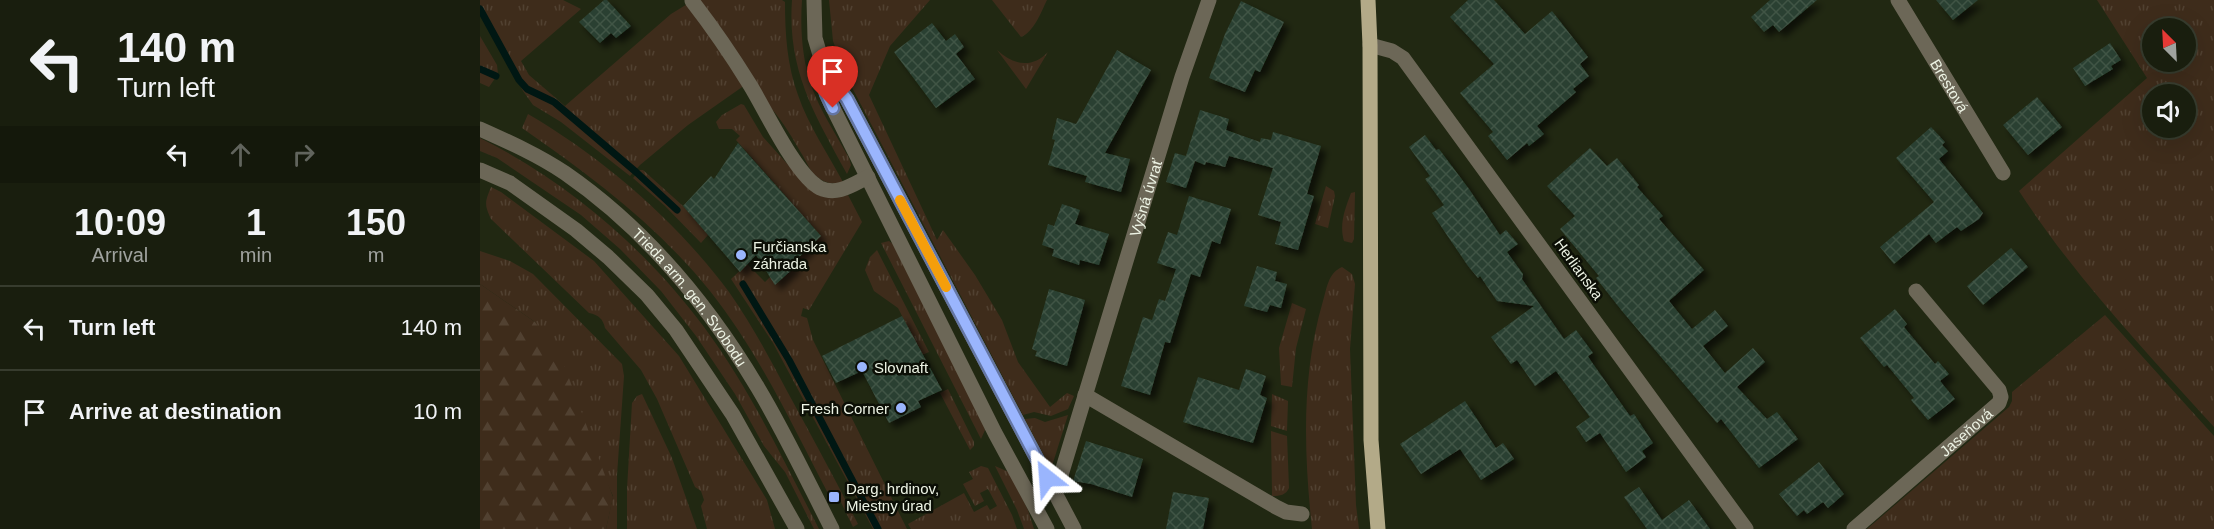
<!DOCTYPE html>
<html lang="en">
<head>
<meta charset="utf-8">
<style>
	body { margin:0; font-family:Arial,sans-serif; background:#222717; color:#f1f3f6; height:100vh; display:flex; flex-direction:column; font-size:22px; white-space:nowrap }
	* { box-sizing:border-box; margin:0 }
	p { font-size:20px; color:#9fa29e }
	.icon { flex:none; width:33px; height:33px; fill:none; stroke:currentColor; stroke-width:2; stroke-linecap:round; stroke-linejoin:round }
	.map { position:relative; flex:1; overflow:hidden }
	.sheet { display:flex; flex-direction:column; background:#191e0e; width:480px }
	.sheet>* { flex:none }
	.top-card { background:#191e0e; color:#f1f3f6; overflow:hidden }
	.needle { width:39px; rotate:336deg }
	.fabs { position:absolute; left:1662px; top:18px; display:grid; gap:12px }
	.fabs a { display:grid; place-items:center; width:54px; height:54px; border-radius:50%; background:#191e0e; box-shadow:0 6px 24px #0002,0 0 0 2px #373c2e; font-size:30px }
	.pin { position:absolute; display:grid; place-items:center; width:51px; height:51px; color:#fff; margin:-62px -26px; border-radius:50% 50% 50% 0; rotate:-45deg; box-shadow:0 0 6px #0007 }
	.pin .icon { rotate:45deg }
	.me { position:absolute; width:66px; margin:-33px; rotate:332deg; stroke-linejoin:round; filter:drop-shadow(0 0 4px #0008) }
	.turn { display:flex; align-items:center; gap:21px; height:126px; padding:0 18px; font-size:27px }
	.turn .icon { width:78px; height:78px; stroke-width:2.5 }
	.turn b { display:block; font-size:42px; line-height:51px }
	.lanes { display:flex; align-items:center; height:57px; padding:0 18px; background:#0003; justify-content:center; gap:30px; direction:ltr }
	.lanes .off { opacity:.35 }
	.eta { display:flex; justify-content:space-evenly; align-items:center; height:102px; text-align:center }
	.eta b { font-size:36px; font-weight:800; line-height:42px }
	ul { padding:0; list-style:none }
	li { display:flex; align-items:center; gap:18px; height:84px; padding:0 18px; border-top:2px solid #373c2e }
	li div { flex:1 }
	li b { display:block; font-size:22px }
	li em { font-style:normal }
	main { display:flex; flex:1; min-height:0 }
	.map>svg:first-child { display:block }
</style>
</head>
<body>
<main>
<section class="sheet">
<div class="top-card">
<div class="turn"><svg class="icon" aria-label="left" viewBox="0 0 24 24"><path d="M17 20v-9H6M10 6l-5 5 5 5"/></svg><div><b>140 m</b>Turn left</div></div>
<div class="lanes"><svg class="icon" aria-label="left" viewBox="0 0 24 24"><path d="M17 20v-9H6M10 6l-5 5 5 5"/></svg><svg class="icon off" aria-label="ahead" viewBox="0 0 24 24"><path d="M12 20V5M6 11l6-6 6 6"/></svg><svg class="icon off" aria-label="right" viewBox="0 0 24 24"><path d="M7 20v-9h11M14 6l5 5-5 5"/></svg></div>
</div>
<div class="eta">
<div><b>10:09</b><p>Arrival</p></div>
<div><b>1</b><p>min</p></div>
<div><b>150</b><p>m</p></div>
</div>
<ul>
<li><svg class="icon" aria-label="left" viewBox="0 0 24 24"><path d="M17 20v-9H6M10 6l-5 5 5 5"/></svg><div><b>Turn left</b></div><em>140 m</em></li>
<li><svg class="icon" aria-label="arrive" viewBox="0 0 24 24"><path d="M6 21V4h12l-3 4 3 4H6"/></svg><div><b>Arrive at destination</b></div><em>10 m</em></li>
</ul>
</section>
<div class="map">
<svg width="1734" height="529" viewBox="0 0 1734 529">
	<defs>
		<pattern id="grass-tufts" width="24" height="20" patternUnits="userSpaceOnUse" patternTransform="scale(1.5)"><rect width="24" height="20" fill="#3e2c1b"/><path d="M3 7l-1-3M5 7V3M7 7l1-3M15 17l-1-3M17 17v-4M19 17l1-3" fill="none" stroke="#514131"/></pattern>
		<pattern id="forest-firs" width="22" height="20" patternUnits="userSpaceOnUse" patternTransform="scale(1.5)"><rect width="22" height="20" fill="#3e2c1b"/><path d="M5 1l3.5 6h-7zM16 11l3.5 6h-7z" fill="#514131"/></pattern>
		<pattern id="building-cross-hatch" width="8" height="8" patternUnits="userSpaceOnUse" patternTransform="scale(1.5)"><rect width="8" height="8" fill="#2b4131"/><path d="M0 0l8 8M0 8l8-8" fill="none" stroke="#405445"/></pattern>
		<filter id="shadow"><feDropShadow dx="5.5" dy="5.5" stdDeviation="3" flood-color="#0009"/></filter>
	</defs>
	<rect width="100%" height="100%" fill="#212812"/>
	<path fill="url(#grass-tufts)" fill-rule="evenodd" d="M 0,0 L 83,0 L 101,9 L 41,61 L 49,75 L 85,106 L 191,14 L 209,3 L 265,85 L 208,125 L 160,165 L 150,176 L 81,122 L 53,105 L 43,91 L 0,13 Z
		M 215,0 L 302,0 L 305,2 C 305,34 307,65 318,95 C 328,125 348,154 363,182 C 353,185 344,183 336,176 C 330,171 327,163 323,156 C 313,139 304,123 291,108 Z
		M 312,0 L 322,0 C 320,29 322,60 332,88 C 341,112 357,136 369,158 L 371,165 L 367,174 C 335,115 307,71 312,0 Z
		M 349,0 L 450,0 L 410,46 L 389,95 L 457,240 L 463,230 L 495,275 L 522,320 L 538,362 L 570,407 L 587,393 L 594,396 L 588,409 L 571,416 L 554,412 L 543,415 L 366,76 L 353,41 Z
		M 512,0 L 567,0 C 561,12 554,32 541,37 Z
		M 1617,0 L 1734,0 L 1734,427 C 1665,351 1595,277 1539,191 L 1667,78 ZM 1672,28 L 1706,28 L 1706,62 L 1672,62 ZM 1672,94 L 1706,94 L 1706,128 L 1672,128 Z
		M 0,36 L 17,65 L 18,74 L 9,87 L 0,83 Z
		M 517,50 C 533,65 552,69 568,52 L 546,89 Z
		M 261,104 L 264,105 L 283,137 L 321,179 L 345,197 L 355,198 L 368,195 L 382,222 L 329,310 L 323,308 L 321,316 L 327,318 L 333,340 L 427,529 L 393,529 L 293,343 L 251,279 L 267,264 L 285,282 L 290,277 L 297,283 L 316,267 L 313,262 L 341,236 L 256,140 L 260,136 L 252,129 L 239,129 L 236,122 L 242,115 Z
		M 48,114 C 125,159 196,221 249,292 C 271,323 289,357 307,391 C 331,435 355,479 378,524 L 373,527 L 358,496 L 351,499 C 314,429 280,354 230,291 C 177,225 111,176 42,128 Z
		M 0,138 C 88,182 166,249 224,327 C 270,389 304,461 339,529 L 334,529 L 305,472 L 284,446 L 255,394 L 216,336 L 181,291 L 140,249 L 101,215 L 17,158 L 0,151 Z
		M 160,170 L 163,170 L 203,206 L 228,235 L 221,243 L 185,206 L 153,178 Z
		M 846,186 L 854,191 L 855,196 L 848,228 L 835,224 Z
		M 11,187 L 21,192 L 114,261 L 199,356 L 287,500 L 295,529 L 227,529 L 221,506 L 224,500 L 221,491 L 215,487 L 177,399 L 161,370 L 125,328 C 123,319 119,315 109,313 L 11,219 C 4,204 5,202 11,187 Z
		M 875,192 L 874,239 L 872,243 L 864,241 C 859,224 865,209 871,193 Z
		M 409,241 L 413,244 L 503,421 L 505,430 L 501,439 L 401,243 Z
		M 397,250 L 449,352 L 442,355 L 418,308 L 394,291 L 385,270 L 390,257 Z
		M 0,251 L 30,261 L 53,274 L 142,364 L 144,376 L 137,475 L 137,529 L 126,529 L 133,496 L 55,322 L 0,284 Z
		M 862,267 L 872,274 L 875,284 L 870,349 L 876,505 L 879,529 L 832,529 C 824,453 821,376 843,301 C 847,288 848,273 862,267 Z
		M 812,303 L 826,309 L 816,348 L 812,387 L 801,385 L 799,348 Z
		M 1625,315 L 1734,436 L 1734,529 L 1387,529 L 1529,407 L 1532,401 L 1532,392 Z
		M 468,389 L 494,442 L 494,446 L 490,450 L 460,393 Z
		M 162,394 L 192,458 L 217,529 L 147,529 L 147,489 L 152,403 L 157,396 Z
		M 792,394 L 808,401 L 807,431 L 791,426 Z
		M 588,415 L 571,469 L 545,419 L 555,418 L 565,422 Z
		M 791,431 L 807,436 L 809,488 C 806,495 800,496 792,496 L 792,494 Z
		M 501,466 L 508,468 L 532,515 L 537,529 L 431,529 L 428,524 L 484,493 L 494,512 L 507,505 L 510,510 L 517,506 L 508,489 L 500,493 L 504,501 L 495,506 L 483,484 L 493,479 L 489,472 Z
		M 515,466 L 529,472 L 548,510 L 554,529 L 544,529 L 537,510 Z"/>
	<path fill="url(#forest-firs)" d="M 0,284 L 55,322 L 83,362 L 133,497 L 126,529 L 0,529 Z"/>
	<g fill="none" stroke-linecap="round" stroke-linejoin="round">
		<path stroke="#001713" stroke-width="7" d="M 0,9 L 39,80 L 47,89 L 74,102 L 156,172 L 197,210
			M 0,69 L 16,76
			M 263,284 L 309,360 L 398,529"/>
	</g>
	<path fill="url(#building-cross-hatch)" filter="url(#shadow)" d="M 124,0 L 127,0 L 151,26 L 136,38 L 131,33 L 120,43 L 99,22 Z
		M 988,0 L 1014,0 L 1045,34 L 1072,11 L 1108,57 L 1100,64 L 1109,76 L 1093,89 L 1096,92 L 1057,126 L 1064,134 L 1049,146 L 1047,143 L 1027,160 L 1008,136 L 1013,132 L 980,93 L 1014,64 L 970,17 Z
		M 1290,0 L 1337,0 L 1299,32 L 1293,25 L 1284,32 L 1271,17 Z
		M 1456,0 L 1498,0 L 1473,20 Z
		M 761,1 L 804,22 L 780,72 L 775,70 L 765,92 L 729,78 L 745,34 Z
		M 452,23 L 466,41 L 475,34 L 484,47 L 476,54 L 495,79 L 456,108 L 414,52 Z
		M 1630,43 L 1641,60 L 1631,66 L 1633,69 L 1605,86 L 1593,68 Z
		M 637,50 L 671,70 L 625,153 L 650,159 L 641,192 L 605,182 L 607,176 L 568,165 L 575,140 L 572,139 L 577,118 L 596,124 Z
		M 1557,97 L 1582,127 L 1548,155 L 1523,125 Z
		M 720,110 L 749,119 L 746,130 L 780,142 L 781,138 L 791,140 L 793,132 L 841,146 L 827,194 L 834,196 L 818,250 L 795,244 L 801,222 L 778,215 L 793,168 L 749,156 L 745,167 L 726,162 L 725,165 L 715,161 L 706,188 L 686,182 L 695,153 L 706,156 Z
		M 1451,127 L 1465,142 L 1462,145 L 1468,151 L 1459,159 L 1503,213 L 1499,219 L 1481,231 L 1477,227 L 1456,243 L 1449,234 L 1414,264 L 1400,247 L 1454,202 L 1416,158 Z
		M 945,135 L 956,150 L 959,149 L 989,189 L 1020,235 L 1026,230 L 1038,244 L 1027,252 L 1043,274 L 1042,279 L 1084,339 L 1096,330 L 1113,353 L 1108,356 L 1111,361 L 1150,416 L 1154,414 L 1173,443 L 1162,451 L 1166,457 L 1146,472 L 1120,433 L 1106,442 L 1096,427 L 1110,417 L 1076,371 L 1055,386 L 1037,360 L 1031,364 L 1011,337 L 1054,306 L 1017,301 L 1000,276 L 998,278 L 988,266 L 952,213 L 964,205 L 945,179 L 950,176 L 929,147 Z
		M 258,143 L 341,236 L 313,263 L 316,266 L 295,285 L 276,255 L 260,272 L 203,206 L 231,176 L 234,179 Z
		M 1110,148 L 1127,166 L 1137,158 L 1159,185 L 1157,187 L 1183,216 L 1179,219 L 1224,270 L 1189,301 L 1212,329 L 1235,310 L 1248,326 L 1223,346 L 1245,373 L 1273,348 L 1285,362 L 1257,387 L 1287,419 L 1297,412 L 1318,439 L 1279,468 L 1241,419 L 1237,423 L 1142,311 L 1116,278 L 1119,276 L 1080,229 L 1095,216 L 1067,186 Z
		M 709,196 L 751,209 L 740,244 L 732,241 L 720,277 L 711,274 L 690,343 L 685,342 L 670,395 L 641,386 L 663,317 L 672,320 L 679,299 L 685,301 L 696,269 L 677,263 L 688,232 L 697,235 Z
		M 582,204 L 600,210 L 595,224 L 629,234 L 619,265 L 600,260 L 599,265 L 572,256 L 574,249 L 562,245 L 568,224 L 574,226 Z
		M 1531,248 L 1548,267 L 1503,305 L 1487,286 Z
		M 777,266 L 797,272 L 795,281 L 807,284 L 801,308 L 790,305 L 787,312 L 764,306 Z
		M 569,289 L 605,300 L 587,366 L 555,356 L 557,351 L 552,349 Z
		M 1415,309 L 1427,324 L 1424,327 L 1455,364 L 1458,361 L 1469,374 L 1460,381 L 1475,399 L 1448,420 L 1431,400 L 1434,398 L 1407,365 L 1404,367 L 1380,338 Z
		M 422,316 L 462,390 L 438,401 L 441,407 L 409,423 L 382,371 L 356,383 L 342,356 Z
		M 766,369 L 786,376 L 780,395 L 787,398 L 773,443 L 703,422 L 718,377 L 759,390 Z
		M 985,401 L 1016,448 L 1023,443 L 1034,459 L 1001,480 L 980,449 L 941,474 L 920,444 Z
		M 606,441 L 663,459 L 652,497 L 611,484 L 593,481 Z
		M 1339,462 L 1364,494 L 1348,508 L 1343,502 L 1327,514 L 1324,510 L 1317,516 L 1299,494 Z
		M 1159,487 L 1182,520 L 1209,500 L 1230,529 L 1167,529 L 1144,497 Z
		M 693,492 L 729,498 L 723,529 L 686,529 Z"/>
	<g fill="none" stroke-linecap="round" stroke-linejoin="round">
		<g stroke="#6c6757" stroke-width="15">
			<path d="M 334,0 L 335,38 L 346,75 L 346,93 L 353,108 L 515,433 L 567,529"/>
			<path id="s1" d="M 1418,0 L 1523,173"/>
			<path d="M 212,1 C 233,28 252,56 270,85 C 285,109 316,176 340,188 C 357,196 372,185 388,177"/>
			<path d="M 890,45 L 912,51 L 923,58 L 1266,529"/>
			<path d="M 346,75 L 357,86 L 367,99 L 594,529"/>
			<path d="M 605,395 L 796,507 L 806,512 L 822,514"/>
			<path id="s2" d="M 581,475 L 702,77 L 729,0"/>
			<path id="s3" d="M 1374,529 L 1519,403 L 1521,397 L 1519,390 L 1436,291"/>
		</g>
		<g stroke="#6c6757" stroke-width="15">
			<path id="s4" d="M 0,129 C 29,142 58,155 85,173 C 166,229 228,304 278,388 C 305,433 328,482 352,529"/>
			<path d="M 0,170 L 30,183 L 96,230 L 128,257 L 167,295 L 196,330 L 253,415 L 317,529"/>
		</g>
		<path stroke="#b3aa88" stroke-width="15" d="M 888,0 L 890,45 L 891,440 L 898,529"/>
	</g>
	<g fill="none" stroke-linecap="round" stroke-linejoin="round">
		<g stroke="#6476a4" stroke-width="15">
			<path id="route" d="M 353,108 L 346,93 L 346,75 L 357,86 L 367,99 L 567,478"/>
		</g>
		<use href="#route" stroke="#9ab5fd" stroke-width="10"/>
		<path stroke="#f59e0b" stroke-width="10" d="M 420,200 L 466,287"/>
	</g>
	<g fill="#9ab5fd" stroke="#0c0f06" stroke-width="2">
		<circle cx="261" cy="255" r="6"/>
		<circle cx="382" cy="367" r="6"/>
		<circle cx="421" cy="408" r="6"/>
		<rect x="348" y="491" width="12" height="12" rx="3"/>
	</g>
	<g text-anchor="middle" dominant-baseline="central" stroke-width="5" stroke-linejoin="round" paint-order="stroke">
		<g font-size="15" fill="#edf3e4" stroke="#0c0f06">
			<text stroke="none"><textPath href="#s1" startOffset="100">Brestová</textPath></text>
			<text stroke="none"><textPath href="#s2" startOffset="290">Vyšná úvrať</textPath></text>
			<text transform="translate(1099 269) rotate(54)">Herlianska</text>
			<text stroke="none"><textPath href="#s4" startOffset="273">Trieda arm. gen. Svobodu</textPath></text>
			<text stroke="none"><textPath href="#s3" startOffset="148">Jaseňová</textPath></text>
		</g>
		<g font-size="15" fill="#edf3e4" stroke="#0c0f06" text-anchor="start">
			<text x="273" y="246">Furčianska<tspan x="273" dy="17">záhrada</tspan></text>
			<text x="394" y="367">Slovnaft</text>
			<text x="409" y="408" text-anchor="end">Fresh Corner</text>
			<text x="366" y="488">Darg. hrdinov,<tspan x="366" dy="17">Miestny úrad</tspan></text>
		</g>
	</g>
</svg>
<div class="fabs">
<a><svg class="needle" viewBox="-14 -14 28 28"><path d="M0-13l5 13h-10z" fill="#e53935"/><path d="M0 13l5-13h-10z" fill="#9fa29e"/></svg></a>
<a><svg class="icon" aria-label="sound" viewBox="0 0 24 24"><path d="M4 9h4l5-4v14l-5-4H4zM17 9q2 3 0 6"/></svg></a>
</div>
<div class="pin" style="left:353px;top:108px;background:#d93025"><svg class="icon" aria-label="arrive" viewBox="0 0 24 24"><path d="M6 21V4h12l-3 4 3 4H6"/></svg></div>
<svg class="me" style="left:567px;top:478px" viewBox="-20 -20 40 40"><path d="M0-17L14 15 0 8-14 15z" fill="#9ab5fd" stroke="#fff" stroke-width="4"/></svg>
</div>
</main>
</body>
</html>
